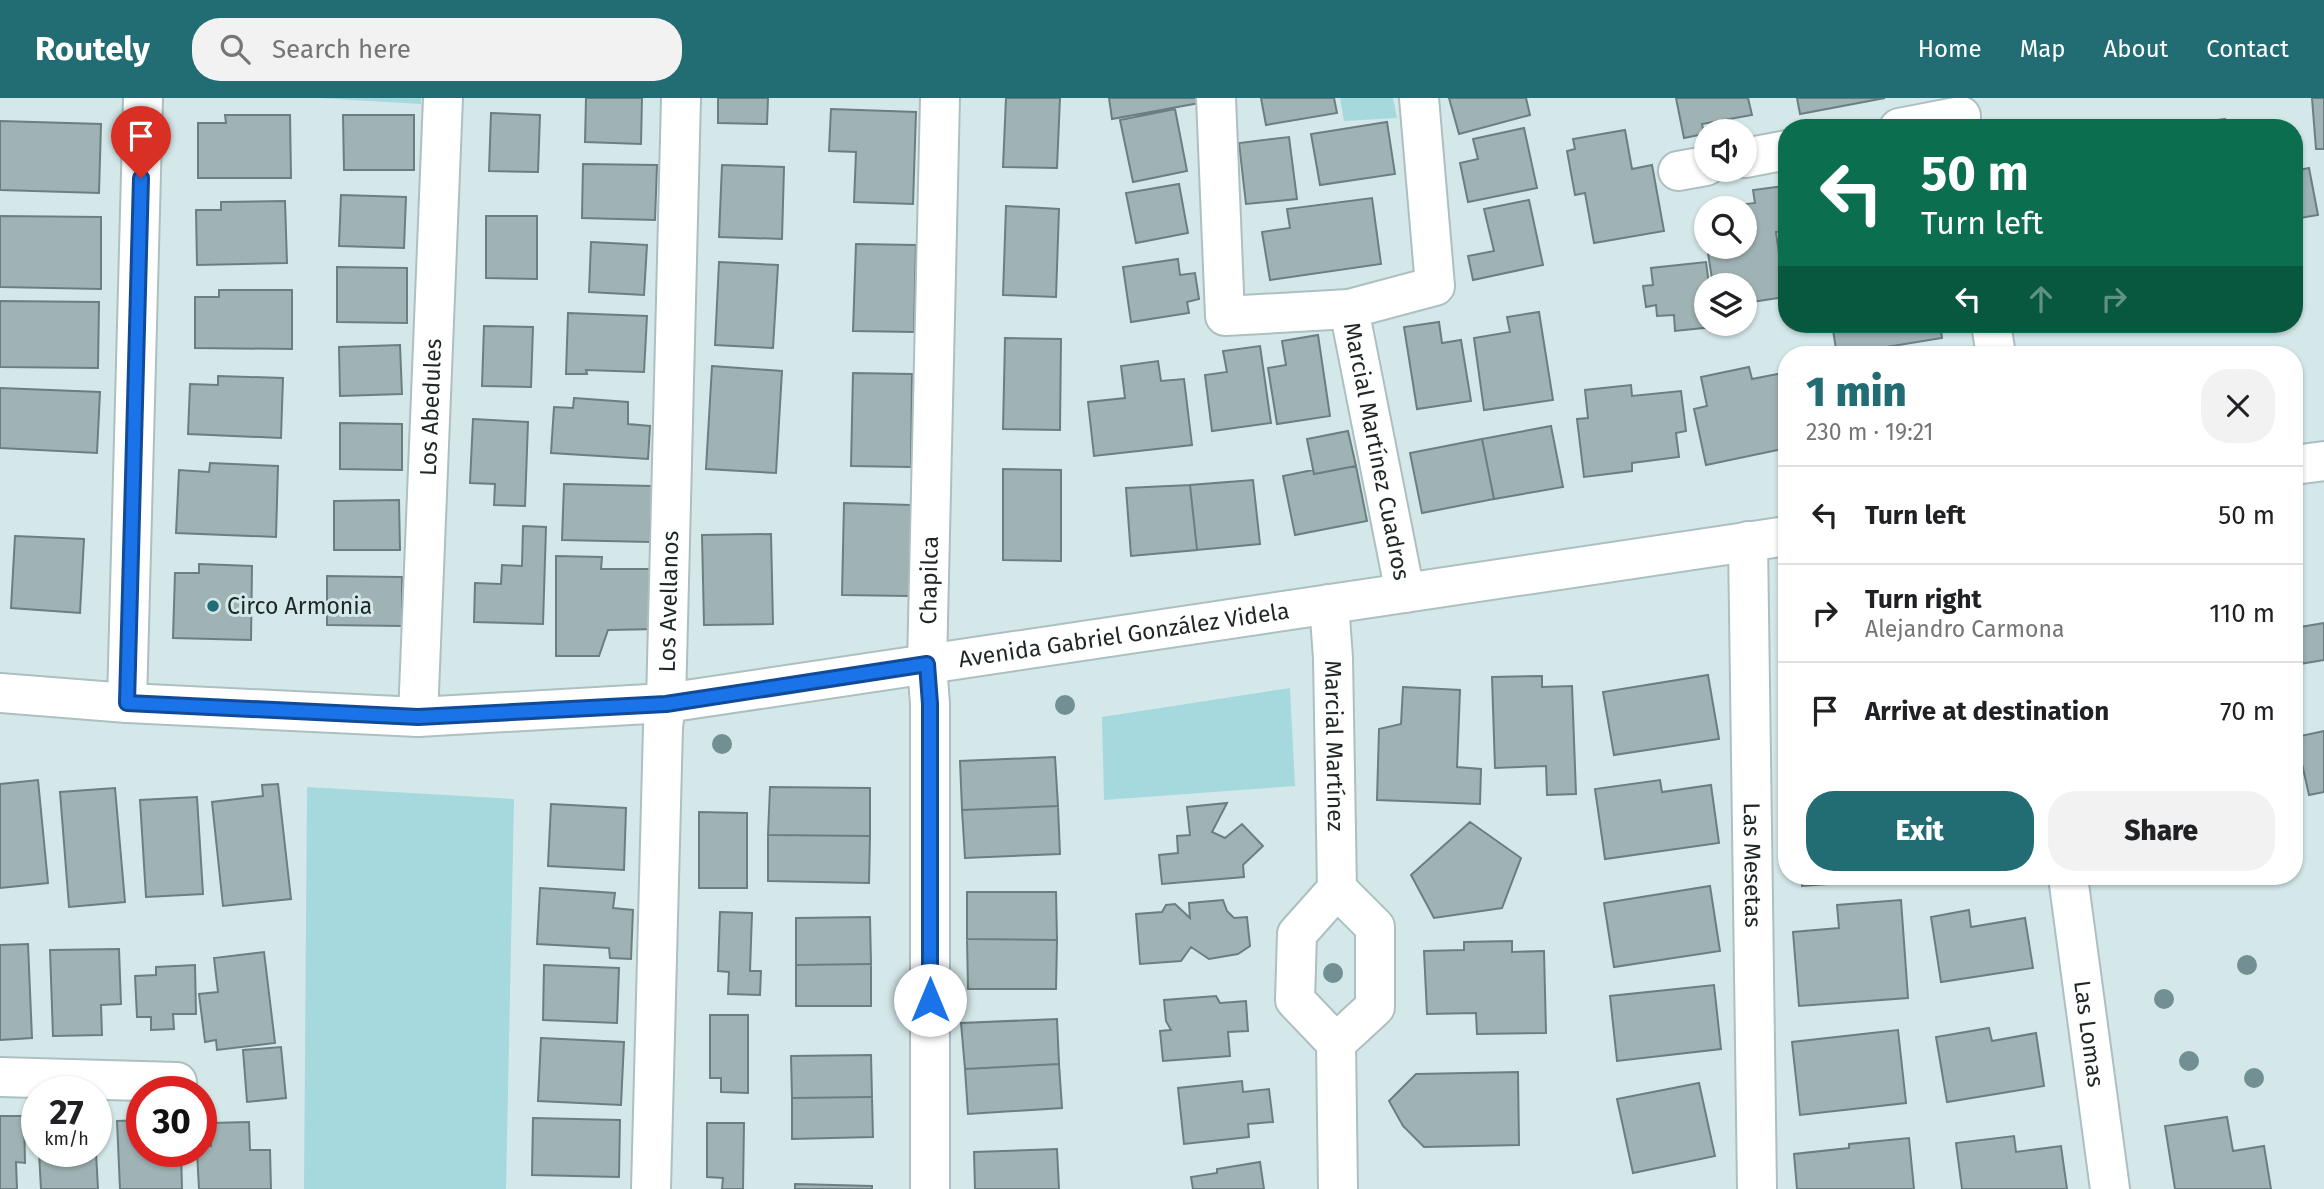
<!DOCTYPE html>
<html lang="en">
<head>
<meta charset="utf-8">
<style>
	body { margin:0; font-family:"Fira Sans",sans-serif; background:#f2f2f2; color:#202124; height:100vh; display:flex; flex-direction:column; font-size:26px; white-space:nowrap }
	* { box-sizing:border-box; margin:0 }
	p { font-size:23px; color:#757577 }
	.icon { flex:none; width:38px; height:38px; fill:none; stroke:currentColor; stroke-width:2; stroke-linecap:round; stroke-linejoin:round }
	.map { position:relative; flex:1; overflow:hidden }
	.panel { position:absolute; left:1778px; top:248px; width:525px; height:539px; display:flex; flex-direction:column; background:#fff; border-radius:28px; box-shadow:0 2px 5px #0004 }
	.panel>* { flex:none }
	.top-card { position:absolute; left:1778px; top:21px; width:525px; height:214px; border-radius:28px; box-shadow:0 2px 5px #0004; background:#0b6e4f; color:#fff; overflow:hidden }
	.tools { position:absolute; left:1694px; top:21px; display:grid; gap:14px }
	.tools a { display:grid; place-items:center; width:63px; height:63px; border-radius:50%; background:#fff; box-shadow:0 2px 5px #0004; font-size:35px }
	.speed { position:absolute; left:21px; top:978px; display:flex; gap:14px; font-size:35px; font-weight:700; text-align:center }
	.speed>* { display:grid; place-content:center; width:91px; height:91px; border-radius:50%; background:#fff; box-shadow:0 2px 5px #0004; line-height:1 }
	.speed small { font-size:18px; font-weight:400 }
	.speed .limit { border:10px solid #d22; background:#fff; color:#111 }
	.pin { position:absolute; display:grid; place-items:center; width:60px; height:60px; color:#fff; margin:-72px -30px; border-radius:50% 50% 50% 0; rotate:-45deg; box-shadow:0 0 7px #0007 }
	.pin .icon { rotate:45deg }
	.me { position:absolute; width:77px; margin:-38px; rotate:0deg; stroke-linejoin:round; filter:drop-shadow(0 0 5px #0008) }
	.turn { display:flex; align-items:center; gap:24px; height:147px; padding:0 28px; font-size:32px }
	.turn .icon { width:91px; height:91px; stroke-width:2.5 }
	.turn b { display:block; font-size:49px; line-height:60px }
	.lanes { display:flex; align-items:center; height:66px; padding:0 28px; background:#0003; justify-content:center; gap:35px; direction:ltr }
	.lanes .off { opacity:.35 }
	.round { display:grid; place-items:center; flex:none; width:74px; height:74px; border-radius:28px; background:#f2f2f2 }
	.head { display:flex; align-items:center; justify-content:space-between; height:119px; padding:0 28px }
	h1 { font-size:42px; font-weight:800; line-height:52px; color:#226d74 }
	.button { display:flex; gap:14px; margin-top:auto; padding:14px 28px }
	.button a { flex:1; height:80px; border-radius:28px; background:#226d74; color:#fff; font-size:28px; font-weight:800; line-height:80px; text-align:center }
	.button a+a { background:#f2f2f2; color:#202124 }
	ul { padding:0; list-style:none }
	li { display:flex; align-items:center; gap:21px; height:98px; padding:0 28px; border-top:2px solid #e0e0e0 }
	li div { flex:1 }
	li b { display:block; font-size:26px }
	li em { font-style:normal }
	header { display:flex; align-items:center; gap:42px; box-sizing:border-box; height:98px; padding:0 35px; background:#226d74; color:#fff }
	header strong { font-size:33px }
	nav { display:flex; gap:38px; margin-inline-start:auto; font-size:24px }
	.search { width:490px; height:63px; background:#f2f2f2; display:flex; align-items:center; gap:18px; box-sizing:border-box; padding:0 24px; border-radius:28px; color:#757577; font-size:26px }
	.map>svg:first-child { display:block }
</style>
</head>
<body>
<header>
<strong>Routely</strong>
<div class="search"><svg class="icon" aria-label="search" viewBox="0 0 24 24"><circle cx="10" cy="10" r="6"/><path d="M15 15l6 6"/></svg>Search here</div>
<nav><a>Home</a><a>Map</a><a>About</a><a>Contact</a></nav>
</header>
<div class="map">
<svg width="2324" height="1091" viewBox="0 0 2324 1091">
	<rect width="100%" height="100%" fill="#d4e8ea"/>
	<path fill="#a5d9dd" d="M 318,0 L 421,0 L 421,6 Z
		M 1340,0 L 1393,0 L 1397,20 L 1344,23 Z
		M 1290,590 L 1295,688 L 1104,702 L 1102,619 Z
		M 307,689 L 514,701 L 506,1091 L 304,1091 Z"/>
	<path fill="#9fb3b4" stroke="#6c7e80" stroke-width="2" d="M 586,0 L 642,0 L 641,46 L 585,44 Z
		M 718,0 L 768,0 L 767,26 L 718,25 Z
		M 1006,0 L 1060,0 L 1057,70 L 1003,69 Z
		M 1109,0 L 1204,0 L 1205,4 L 1112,21 Z
		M 1261,0 L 1334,0 L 1337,15 L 1266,27 Z
		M 1449,0 L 1526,0 L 1530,17 L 1459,36 Z
		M 1676,0 L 1748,0 L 1752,17 L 1702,26 L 1704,36 L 1684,40 Z
		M 1797,0 L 1885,0 L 1800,16 Z
		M 2312,0 L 2324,0 L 2324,51 L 2316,51 Z
		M 831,11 L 916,14 L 913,106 L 854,104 L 856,54 L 829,53 Z
		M 1175,11 L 1187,73 L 1133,84 L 1120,22 Z
		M 491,15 L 540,17 L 538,74 L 489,73 Z
		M 225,17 L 290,17 L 291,80 L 198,80 L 198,25 L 226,25 Z
		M 343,17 L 414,17 L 414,72 L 344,72 Z
		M 2225,21 L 2226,30 L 2177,30 L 2177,28 Z
		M 0,23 L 101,26 L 99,95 L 0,92 Z
		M 1387,24 L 1395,76 L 1320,87 L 1311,36 Z
		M 1524,30 L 1537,90 L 1468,104 L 1460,65 L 1478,61 L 1473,41 Z
		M 1625,32 L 1632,71 L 1652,67 L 1664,133 L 1594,145 L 1585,95 L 1575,97 L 1567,53 L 1575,51 L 1573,41 Z
		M 1289,39 L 1297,101 L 1246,106 L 1239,45 Z
		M 583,66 L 657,67 L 655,122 L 582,120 Z
		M 722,67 L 784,69 L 782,141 L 719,139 Z
		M 2309,70 L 2318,117 L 2294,121 L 2294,73 Z
		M 1179,86 L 1188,135 L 1136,145 L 1126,95 Z
		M 1783,88 L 1787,133 L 1776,134 L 1785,199 L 1745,205 L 1745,187 L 1713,187 L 1707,149 L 1745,149 L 1745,110 L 1716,110 L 1755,105 L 1753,92 Z
		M 341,97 L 406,99 L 404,150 L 339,148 Z
		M 1372,100 L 1381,166 L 1270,182 L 1262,134 L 1290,130 L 1287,111 Z
		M 1529,102 L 1543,167 L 1473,182 L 1468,158 L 1494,153 L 1484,111 Z
		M 285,103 L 287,165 L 197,167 L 196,112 L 221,112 L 221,104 Z
		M 1006,108 L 1059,111 L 1056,199 L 1003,197 Z
		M 0,118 L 101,119 L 101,191 L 0,189 Z
		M 486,118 L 537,118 L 537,181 L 486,180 Z
		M 591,144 L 647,147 L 644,197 L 589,194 Z
		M 856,146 L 916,147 L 914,234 L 853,233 Z
		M 1178,161 L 1180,177 L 1195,175 L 1199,201 L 1187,204 L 1189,215 L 1131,224 L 1123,169 Z
		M 719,164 L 778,167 L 773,250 L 715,247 Z
		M 1706,164 L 1709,187 L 1706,187 L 1706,226 L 1713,226 L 1713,229 L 1675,233 L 1674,217 L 1657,218 L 1656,207 L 1646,209 L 1643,188 L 1653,187 L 1651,170 Z
		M 337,169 L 407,170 L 407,225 L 337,224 Z
		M 219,192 L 292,192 L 292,251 L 195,250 L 195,199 L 219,199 Z
		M 0,203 L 99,204 L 98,270 L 0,269 Z
		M 1539,214 L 1553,302 L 1484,312 L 1474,240 L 1510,234 L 1507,219 Z
		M 568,215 L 647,218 L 644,274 L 586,272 L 587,276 L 566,276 Z
		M 1439,224 L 1442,245 L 1461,242 L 1471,303 L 1417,311 L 1404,229 Z
		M 1832,226 L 1940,226 L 1942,240 L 1837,257 Z
		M 484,228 L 533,229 L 531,289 L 482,288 Z
		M 1318,237 L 1330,318 L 1277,326 L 1268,270 L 1286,267 L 1282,243 Z
		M 1005,240 L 1061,241 L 1060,332 L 1003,331 Z
		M 400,247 L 402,296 L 340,298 L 339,249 Z
		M 1260,248 L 1271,325 L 1212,333 L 1205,277 L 1227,274 L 1223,253 Z
		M 1158,263 L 1161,283 L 1184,281 L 1192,347 L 1094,358 L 1088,304 L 1125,300 L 1121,268 Z
		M 712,268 L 782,273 L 776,375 L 706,371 Z
		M 1749,269 L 1752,281 L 1787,274 L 1787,350 L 1706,367 L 1694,311 L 1707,308 L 1701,279 Z
		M 853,275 L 912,276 L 911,369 L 851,368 Z
		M 218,278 L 283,280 L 281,340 L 188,336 L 190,286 L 218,287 Z
		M 1631,287 L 1632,298 L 1681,293 L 1686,333 L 1676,335 L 1679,359 L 1632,365 L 1632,373 L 1584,379 L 1577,321 L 1588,320 L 1585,292 Z
		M 0,290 L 100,294 L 97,355 L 0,350 Z
		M 574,300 L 628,304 L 628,326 L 650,328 L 648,361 L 551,355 L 554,309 L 573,310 Z
		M 473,321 L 528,324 L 525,408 L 494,407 L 495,386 L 470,385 Z
		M 340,325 L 402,326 L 402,372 L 340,371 Z
		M 1551,328 L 1563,389 L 1494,401 L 1482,341 Z
		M 1348,333 L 1356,368 L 1314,376 L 1307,341 Z
		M 1482,341 L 1494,401 L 1422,415 L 1410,355 Z
		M 210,365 L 278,368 L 276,439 L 176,435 L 179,372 L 209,374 Z
		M 1356,368 L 1367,423 L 1295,437 L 1283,378 L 1313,372 L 1314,376 Z
		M 1003,371 L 1061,372 L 1061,463 L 1003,462 Z
		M 1253,382 L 1260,446 L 1197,452 L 1190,387 Z
		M 564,386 L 652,388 L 650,444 L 562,442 Z
		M 1190,387 L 1197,452 L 1131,458 L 1126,390 Z
		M 399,402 L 400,452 L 334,452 L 334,403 Z
		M 844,405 L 911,407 L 909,498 L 842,497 Z
		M 523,428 L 546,429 L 543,526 L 474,524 L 475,485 L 501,486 L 502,467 L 522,468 Z
		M 771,436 L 773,526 L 704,527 L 702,437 Z
		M 15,438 L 84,441 L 80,515 L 11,510 Z
		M 556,458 L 602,459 L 601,471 L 658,471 L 657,531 L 608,532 L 599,558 L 556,558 Z
		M 199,466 L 252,468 L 251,542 L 173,540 L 175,475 L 199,475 Z
		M 327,478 L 402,479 L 402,528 L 327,527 Z
		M 2294,498 L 2300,529 L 2324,525 L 2324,562 L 2294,567 Z
		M 1708,577 L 1719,641 L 1614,657 L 1603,594 Z
		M 1542,578 L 1542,589 L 1572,588 L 1576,696 L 1547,697 L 1546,668 L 1495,670 L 1492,579 Z
		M 1403,589 L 1460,592 L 1457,669 L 1481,671 L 1480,706 L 1377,702 L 1379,631 L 1401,626 Z
		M 2324,633 L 2324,694 L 2309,697 L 2296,639 Z
		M 1055,659 L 1058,708 L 962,712 L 960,663 Z
		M 38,682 L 48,785 L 0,790 L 0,686 Z
		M 1660,682 L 1662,694 L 1711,687 L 1719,745 L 1605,761 L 1595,691 Z
		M 278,686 L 291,801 L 223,808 L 212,704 L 263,698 L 262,687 Z
		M 770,689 L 870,690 L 870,738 L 768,737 Z
		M 115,690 L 125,804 L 69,809 L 60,694 Z
		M 197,699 L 203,796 L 146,799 L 140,702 Z
		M 1227,705 L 1212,734 L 1225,740 L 1242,726 L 1263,748 L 1243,767 L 1244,779 L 1162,786 L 1159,757 L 1178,755 L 1177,738 L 1190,737 L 1187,709 Z
		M 551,706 L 626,710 L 624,772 L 548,768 Z
		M 1058,708 L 1060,756 L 965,760 L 962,712 Z
		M 699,714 L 747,715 L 747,790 L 699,790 Z
		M 1470,724 L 1521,760 L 1502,810 L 1434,820 L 1411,777 Z
		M 768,737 L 870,738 L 869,785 L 768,783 Z
		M 1802,779 L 1896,779 L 1896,781 L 1802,788 Z
		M 1710,788 L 1720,853 L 1614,869 L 1604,805 Z
		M 540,790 L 615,795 L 613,810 L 633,812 L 631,861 L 610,860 L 609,850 L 537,846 Z
		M 967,794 L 1056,794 L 1057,842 L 967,841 Z
		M 1223,802 L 1227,813 L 1234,820 L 1247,819 L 1250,848 L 1238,856 L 1209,861 L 1191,849 L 1181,863 L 1140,866 L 1136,816 L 1162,814 L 1166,807 L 1175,806 L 1190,820 L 1189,805 Z
		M 1901,802 L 1908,900 L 1799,908 L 1793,834 L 1839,830 L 1837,807 Z
		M 1969,812 L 1971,829 L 2025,820 L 2033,870 L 1941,884 L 1931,819 Z
		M 720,814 L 752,815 L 750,873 L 761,873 L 760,897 L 728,896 L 729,874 L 718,873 Z
		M 870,819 L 871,866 L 796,867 L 796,820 Z
		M 967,841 L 1057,842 L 1056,891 L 968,891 Z
		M 1512,843 L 1512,854 L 1544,853 L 1546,935 L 1477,936 L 1476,915 L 1427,916 L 1424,853 L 1464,852 L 1464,844 Z
		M 28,846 L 32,940 L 0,942 L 0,847 Z
		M 119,851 L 121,906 L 101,907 L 102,937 L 53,938 L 50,852 Z
		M 264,854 L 275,945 L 217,952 L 216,942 L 205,944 L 199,896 L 218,894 L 214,860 Z
		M 871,866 L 871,908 L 796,908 L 796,867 Z
		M 195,867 L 196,916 L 173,916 L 174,931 L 151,932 L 151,919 L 137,919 L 135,878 L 156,877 L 156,869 Z
		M 544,867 L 619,870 L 617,925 L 543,922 Z
		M 1714,887 L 1721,951 L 1617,963 L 1610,898 Z
		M 1216,898 L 1220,905 L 1246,903 L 1248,933 L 1228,934 L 1230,958 L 1163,963 L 1160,933 L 1171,932 L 1166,923 L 1164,902 Z
		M 710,917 L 748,917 L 748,995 L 721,994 L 721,980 L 710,980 Z
		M 1057,921 L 1059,966 L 965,971 L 961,925 Z
		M 1989,930 L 1992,943 L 2036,935 L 2044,988 L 1947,1004 L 1936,939 Z
		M 1898,932 L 1906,1005 L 1800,1017 L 1792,944 Z
		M 541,940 L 624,944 L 621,1007 L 538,1003 Z
		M 281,949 L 286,1000 L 247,1004 L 243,952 Z
		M 871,957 L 872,999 L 792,1000 L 791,958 Z
		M 1059,966 L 1062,1010 L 968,1016 L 965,971 Z
		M 1518,974 L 1519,1047 L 1424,1049 L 1403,1028 L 1389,1003 L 1416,976 Z
		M 1242,983 L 1243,994 L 1269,991 L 1273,1024 L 1248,1026 L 1249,1039 L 1184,1046 L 1178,990 Z
		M 1699,985 L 1715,1058 L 1633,1075 L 1617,1001 Z
		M 872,999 L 873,1039 L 792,1041 L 792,1000 Z
		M 0,1018 L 24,1018 L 25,1065 L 16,1064 L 17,1091 L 0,1091 Z
		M 2227,1019 L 2233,1053 L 2264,1048 L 2271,1091 L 2175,1091 L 2165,1028 Z
		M 533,1020 L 620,1022 L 619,1079 L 532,1077 Z
		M 142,1022 L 142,1054 L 181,1054 L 182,1091 L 120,1091 L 117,1023 Z
		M 249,1024 L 250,1052 L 270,1052 L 271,1091 L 199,1091 L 197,1054 L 201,1054 L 201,1048 L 211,1048 L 210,1025 Z
		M 707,1025 L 744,1025 L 743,1091 L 722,1091 L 723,1080 L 707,1079 Z
		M 2014,1038 L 2016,1054 L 2061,1048 L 2067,1091 L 1962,1091 L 1956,1045 Z
		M 1909,1040 L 1914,1091 L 1797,1091 L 1794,1056 L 1849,1050 L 1849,1046 Z
		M 1057,1051 L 1059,1091 L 975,1091 L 974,1054 Z
		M 39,1054 L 96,1054 L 98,1091 L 41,1091 Z
		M 1260,1064 L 1264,1091 L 1193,1091 L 1191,1079 L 1217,1075 L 1217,1071 Z
		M 795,1086 L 872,1088 L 872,1091 L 795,1091 Z"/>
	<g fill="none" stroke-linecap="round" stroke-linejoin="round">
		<g stroke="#acbfc1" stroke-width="42">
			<g id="minor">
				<path d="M 1216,0 L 1225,218 L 1349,211 L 1435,188 L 1419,0"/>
				<path d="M 1899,30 L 1961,18"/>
				<path d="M 1745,60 L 1787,52"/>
				<path d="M 1678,73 L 1706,68"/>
				<path id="s1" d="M 1349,211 L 1405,495"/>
				<path d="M 1991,226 L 1996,257"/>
				<path id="s2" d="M 1748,443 L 1757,1091"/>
				<path id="s3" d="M 1329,506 L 1333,560 L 1337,791 L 1297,836 L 1295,902 L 1336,945 L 1338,1091"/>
				<path d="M 127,605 L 143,0"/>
				<path id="s4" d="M 418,619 L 443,0"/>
				<path id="s5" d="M 2068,779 L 2110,1091"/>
				<path d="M 1336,945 L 1375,909 L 1375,829 L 1337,791"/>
				<path d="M 0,979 L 177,984"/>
				<path id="s6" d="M 651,1091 L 663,629 L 666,605 L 681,0"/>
				<path id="s7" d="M 930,1091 L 930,606 L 927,567 L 940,0"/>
			</g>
		</g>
		<g stroke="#acbfc1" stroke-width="42">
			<g id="major">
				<path d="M 2294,367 L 2324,363"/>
				<path id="s8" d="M 0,595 L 127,605 L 418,619 L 666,605 L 1787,438"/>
			</g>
		</g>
		<use href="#minor" stroke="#fff" stroke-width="38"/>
		<use href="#major" stroke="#fff" stroke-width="38"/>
	</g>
	<g fill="#728f93">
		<circle cx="1065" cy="607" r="10"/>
		<circle cx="722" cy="646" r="10"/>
		<circle cx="2247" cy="867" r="10"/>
		<circle cx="1333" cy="875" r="10"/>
		<circle cx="2164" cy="901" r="10"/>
		<circle cx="2189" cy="963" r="10"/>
		<circle cx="2254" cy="980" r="10"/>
	</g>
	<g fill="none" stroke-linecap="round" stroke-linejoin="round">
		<g stroke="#114b97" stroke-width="18">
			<path id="route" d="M 141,80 L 127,605 L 418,619 L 666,606 L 927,566 L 930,606 L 930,902"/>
		</g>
		<use href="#route" stroke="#1a73e8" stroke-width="12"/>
	</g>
	<circle fill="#226d74" stroke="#d4e8ea" stroke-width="2.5" cx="213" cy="508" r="7"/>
	<g text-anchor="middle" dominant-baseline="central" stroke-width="6" stroke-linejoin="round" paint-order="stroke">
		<g font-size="23" fill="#1e2626" stroke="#d4e8ea">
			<text stroke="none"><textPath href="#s4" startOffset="310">Los Abedules</textPath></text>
			<text stroke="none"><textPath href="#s1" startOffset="145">Marcial Martínez Cuadros</textPath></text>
			<text stroke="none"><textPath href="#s7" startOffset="609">Chapilca</textPath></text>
			<text stroke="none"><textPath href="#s6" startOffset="588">Los Avellanos</textPath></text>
			<text stroke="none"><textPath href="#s8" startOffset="1130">Avenida Gabriel González Videla</textPath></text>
			<text stroke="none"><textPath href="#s3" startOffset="142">Marcial Martínez</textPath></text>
			<text stroke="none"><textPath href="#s2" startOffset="324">Las Mesetas</textPath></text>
			<text stroke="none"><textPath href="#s5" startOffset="158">Las Lomas</textPath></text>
		</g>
		<g font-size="23" fill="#1e2626" stroke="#d4e8ea" text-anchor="start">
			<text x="227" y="508">Circo Armonia</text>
		</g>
	</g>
</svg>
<div class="tools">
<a><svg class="icon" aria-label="sound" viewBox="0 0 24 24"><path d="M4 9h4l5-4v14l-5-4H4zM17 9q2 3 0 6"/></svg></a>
<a><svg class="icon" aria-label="search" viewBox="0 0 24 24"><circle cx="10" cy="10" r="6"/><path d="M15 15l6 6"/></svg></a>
<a><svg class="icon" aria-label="layers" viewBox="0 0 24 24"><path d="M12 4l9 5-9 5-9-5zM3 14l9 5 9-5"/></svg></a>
</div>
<div class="speed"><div>27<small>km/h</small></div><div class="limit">30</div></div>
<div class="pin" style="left:141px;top:80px;background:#d93025"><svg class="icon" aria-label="arrive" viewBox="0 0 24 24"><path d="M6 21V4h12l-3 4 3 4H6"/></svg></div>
<svg class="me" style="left:930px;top:902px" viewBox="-20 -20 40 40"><circle r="19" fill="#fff"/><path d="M0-13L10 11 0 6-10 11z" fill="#1a73e8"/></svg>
<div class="top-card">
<div class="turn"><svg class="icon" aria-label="left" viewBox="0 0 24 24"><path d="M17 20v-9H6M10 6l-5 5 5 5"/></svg><div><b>50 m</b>Turn left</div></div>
<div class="lanes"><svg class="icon" aria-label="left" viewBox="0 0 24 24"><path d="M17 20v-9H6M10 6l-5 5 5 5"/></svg><svg class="icon off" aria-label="ahead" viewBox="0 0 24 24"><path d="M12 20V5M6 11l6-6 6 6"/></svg><svg class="icon off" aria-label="right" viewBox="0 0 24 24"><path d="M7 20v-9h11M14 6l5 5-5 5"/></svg></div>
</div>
<section class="panel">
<div class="head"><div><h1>1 min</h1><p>230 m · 19:21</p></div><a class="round"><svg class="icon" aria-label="close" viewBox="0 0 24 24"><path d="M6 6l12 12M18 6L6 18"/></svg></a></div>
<ul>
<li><svg class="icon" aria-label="left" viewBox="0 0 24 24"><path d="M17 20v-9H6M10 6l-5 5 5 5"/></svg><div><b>Turn left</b></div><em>50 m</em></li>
<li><svg class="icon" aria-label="right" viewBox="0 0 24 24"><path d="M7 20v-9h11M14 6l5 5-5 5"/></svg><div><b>Turn right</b><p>Alejandro Carmona</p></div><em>110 m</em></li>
<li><svg class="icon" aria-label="arrive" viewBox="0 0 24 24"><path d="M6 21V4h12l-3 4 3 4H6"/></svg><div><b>Arrive at destination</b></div><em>70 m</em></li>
</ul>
<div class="button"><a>Exit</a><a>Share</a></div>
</section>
</div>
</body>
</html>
